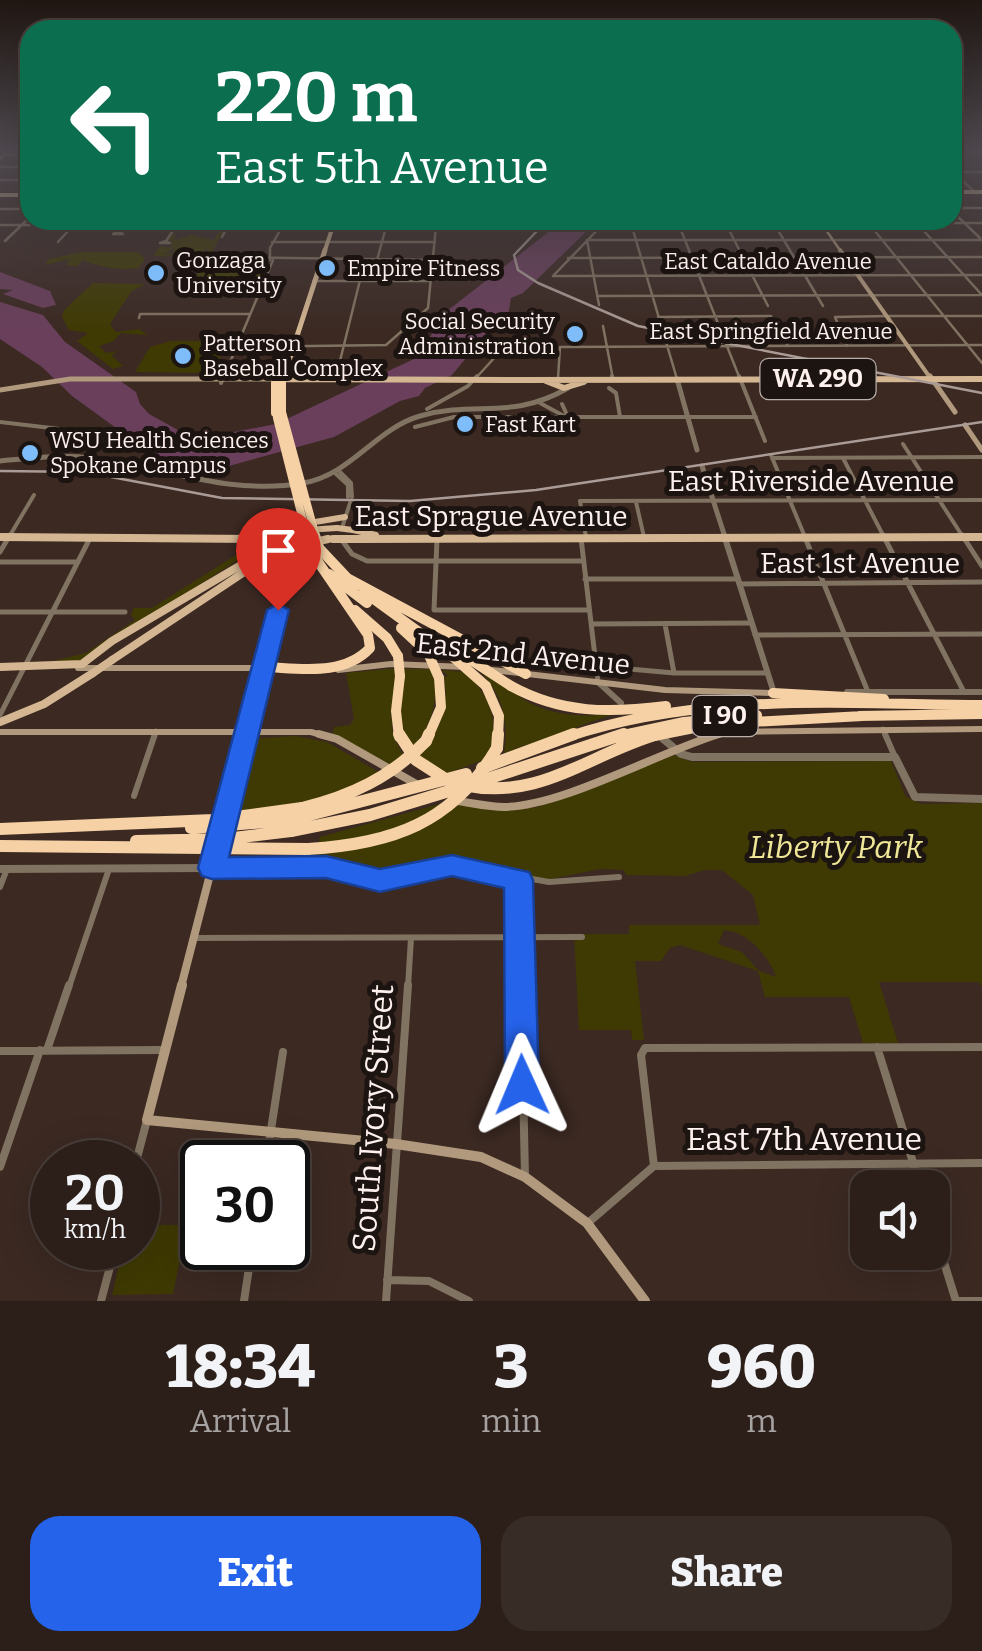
<!DOCTYPE html>
<html lang="en">
<head>
<meta charset="utf-8">
<style>
	body { margin:0; font-family:Bitter,serif; background:#382c27; color:#f1f3f6; height:100vh; display:flex; flex-direction:column; font-size:38px; white-space:nowrap }
	* { box-sizing:border-box; margin:0 }
	p { font-size:32px; color:#a6a2a2 }
	.icon { flex:none; width:55px; height:55px; fill:none; stroke:currentColor; stroke-width:2; stroke-linecap:round; stroke-linejoin:round }
	.map { position:relative; height:1301px; overflow:hidden }
	.drawer { display:flex; flex-direction:column; background:#2c1f1a; flex:1 }
	.drawer>* { flex:none }
	.guide { position:absolute; left:20px; top:20px; width:942px; height:210px; border-radius:30px; box-shadow:0 10px 40px #0002,0 0 0 2px #483d39; background:#0b6e4f; color:#fff; overflow:hidden }
	.buttons { position:absolute; left:850px; top:1170px; display:grid; gap:20px }
	.buttons a { display:grid; place-items:center; width:100px; height:100px; border-radius:20px; background:#2c1f1a; box-shadow:0 10px 40px #0002,0 0 0 2px #483d39; font-size:50px }
	.speed { position:absolute; left:30px; top:1140px; display:flex; gap:20px; font-size:50px; font-weight:700; text-align:center }
	.speed>* { display:grid; place-content:center; width:130px; height:130px; border-radius:50%; background:#2c1f1a; box-shadow:0 10px 40px #0002,0 0 0 2px #483d39; line-height:1 }
	.speed small { font-size:25px; font-weight:400 }
	.speed .limit { border:5px solid #111; border-radius:15px; background:#fff; color:#111 }
	.pin { position:absolute; display:grid; place-items:center; width:85px; height:85px; color:#fff; margin:-102px -42px; border-radius:50% 50% 50% 0; rotate:-45deg; box-shadow:0 0 10px #0007 }
	.pin .icon { rotate:45deg }
	.me { position:absolute; width:110px; margin:-55px; rotate:359deg; stroke-linejoin:round; filter:drop-shadow(0 0 8px #0008) }
	.turn { display:flex; align-items:center; gap:35px; height:210px; padding:0 30px; font-size:45px }
	.turn .icon { width:130px; height:130px; stroke-width:2.5 }
	.turn b { display:block; font-size:70px; line-height:85px }
	.eta { display:flex; justify-content:space-evenly; align-items:center; height:170px; text-align:center }
	.eta b { font-size:60px; font-weight:800; line-height:70px }
	.primary-button { display:flex; gap:20px; margin-top:auto; padding:20px 30px }
	.primary-button a { flex:1; height:115px; border-radius:30px; background:#2563eb; color:#fff; font-size:40px; font-weight:800; line-height:115px; text-align:center }
	.primary-button a+a { background:#382c27; color:#f1f3f6 }
	.map>svg:first-child { display:block }
</style>
</head>
<body>
<div class="map">
<svg width="982" height="1301" viewBox="0 0 982 1301">
	<rect width="100%" height="100%" fill="#3b2922"/>
	<path fill="#3f3a03" fill-rule="evenodd" d="M 435,220 L 564,220 L 557,227 L 440,227 L 434,225 Z
		M 183,225 L 223,226 L 226,227 L 209,257 L 204,257 L 208,248 L 195,257 L 172,257 L 174,248 L 163,255 L 172,253 L 169,257 L 153,256 L 160,246 L 171,248 L 172,242 L 168,240 L 172,234 L 176,235 L 174,240 L 192,235 L 214,240 L 216,235 L 206,235 L 217,235 L 224,228 L 180,227 Z
		M 83,252 L 138,252 L 145,259 L 139,268 C 116,271 97,266 83,260 L 77,266 L 66,265 L 70,259 L 45,265 L 49,259 Z
		M 197,264 L 199,269 L 207,270 L 266,267 L 256,284 L 246,286 L 186,285 L 199,272 L 194,269 Z
		M 93,283 L 145,284 L 131,292 L 110,324 L 116,332 L 139,329 L 148,335 L 121,333 L 112,342 L 99,346 L 106,353 L 118,351 L 111,355 L 123,366 L 113,369 L 77,341 L 88,333 L 69,330 L 62,317 L 64,310 Z
		M 171,341 L 205,341 L 205,344 L 224,348 L 216,366 L 196,373 L 135,372 L 150,347 Z
		M 255,543 L 264,543 L 82,661 L 45,663 L 86,653 L 135,620 L 131,615 L 134,608 L 152,608 Z
		M 397,668 C 395,703 382,726 405,757 L 393,767 L 332,735 L 334,727 L 350,725 L 354,719 L 346,673 Z
		M 404,669 L 431,669 C 442,701 430,728 409,752 L 396,715 Z
		M 442,670 L 467,672 C 491,699 500,722 489,758 L 442,775 L 416,758 C 438,734 450,711 444,677 L 448,676 Z
		M 481,672 C 498,678 512,693 528,702 C 554,716 585,717 614,714 L 504,753 C 509,722 503,696 481,672 Z
		M 295,736 L 327,742 L 382,774 L 330,797 L 234,813 L 252,739 Z
		M 671,754 L 692,762 L 891,761 L 906,797 L 921,804 L 982,803 L 982,987 L 979,982 L 879,982 L 898,1043 L 863,1043 L 849,997 L 765,997 L 758,971 L 680,945 L 670,948 L 661,961 L 635,961 L 644,1040 L 632,1040 L 631,1030 L 579,1030 L 574,934 L 629,934 L 629,925 L 760,925 L 753,895 L 722,870 L 705,870 L 685,876 L 626,875 L 624,870 L 600,869 L 546,880 L 447,861 L 382,878 L 309,862 L 222,863 L 223,858 L 315,855 L 320,837 L 443,803 L 506,810 L 537,807 ZM 724,930 C 747,931 769,956 776,977 L 759,971 L 742,952 L 718,944 Z
		M 138,1225 L 187,1225 L 173,1294 L 112,1295 L 123,1248 L 138,1248 Z"/>
	<path fill="#6a3f5b" d="M 564,220 L 598,220 L 523,293 L 511,298 L 508,316 L 495,323 L 452,375 L 425,388 L 419,396 L 400,401 L 334,437 L 229,466 L 169,463 L 152,454 L 72,396 L 42,367 L 0,339 L 0,302 L 43,315 L 65,342 L 136,392 L 140,404 L 149,414 L 187,435 L 212,436 L 276,424 L 416,358 L 447,311 Z
		M 0,272 L 50,291 L 56,305 L 43,308 L 3,294 L 13,290 L 0,289 Z"/>
	<g fill="none" stroke-linecap="round" stroke-linejoin="round">
		<path stroke="#817361" stroke-width="2.5" d="M 952,154 L 982,154
			M 0,167 L 30,167
			M 952,172 L 975,192
			M 955,172 L 982,172
			M 0,180 L 30,180
			M 952,208 L 982,208
			M 0,209 L 30,209
			M 952,211 L 980,238
			M 630,220 L 677,379
			M 677,220 L 740,379
			M 724,220 L 768,306
			M 772,220 L 823,306
			M 866,220 L 982,363
			M 914,220 L 982,295
			M 278,223 L 282,220
			M 389,224 L 435,226
			M 602,224 L 982,223
			M 333,225 L 380,224
			M 118,232 L 123,234 L 113,234 Z
			M 119,232 L 129,220
			M 222,237 L 231,220
			M 5,241 L 30,217
			M 166,241 L 180,220
			M 166,241 L 170,243 L 160,243 Z
			M 58,242 L 78,220
			M 272,242 L 435,242
			M 210,257 L 434,260
			M 568,258 L 982,257
			M 270,260 L 270,248 L 282,227
			M 377,260 L 386,227
			M 553,276 L 982,275
			M 553,276 L 607,220
			M 313,281 L 430,281
			M 195,287 L 262,287
			M 597,296 L 982,295
			M 599,305 L 587,240 L 982,240
			M 887,316 L 982,316
			M 658,317 L 771,316 L 788,346
			M 139,318 L 140,314 L 250,314
			M 603,326 L 613,379
			M 847,346 L 835,317 L 887,316
			M 236,347 L 386,345 L 428,308 L 436,226
			M 336,377 L 365,260
			M 558,378 L 560,347 L 982,345
			M 223,379 L 273,260
			M 475,379 L 507,344"/>
		<path stroke="#817361" stroke-width="4" d="M 612,376 L 613,380
			M 739,376 L 765,441
			M 221,383 L 224,376
			M 609,388 L 616,393 L 620,417
			M 540,403 L 564,416
			M 562,404 L 568,417
			M 427,409 L 468,386 L 477,376
			M 0,422 L 77,431
			M 415,427 L 454,417 L 756,417
			M 903,444 L 963,537
			M 771,455 L 805,537
			M 772,458 L 982,457
			M 843,458 L 884,537
			M 340,472 L 351,483 L 352,497
			M 336,474 L 348,485 L 348,497
			M 636,502 L 644,537
			M 342,528 L 350,503
			M 9,537 L 34,495
			M 586,537 L 580,501 L 982,500"/>
		<path stroke="#817361" stroke-width="5" d="M 804,535 L 868,692
			M 883,535 L 964,692
			M 962,535 L 982,566
			M 581,538 L 598,682
			M 341,539 L 352,554 L 367,561 L 583,561
			M 437,539 L 434,610 L 589,610
			M 0,552 L 10,535
			M 0,562 L 78,562
			M 585,579 L 737,579
			M 739,584 L 982,582
			M 0,612 L 125,612
			M 591,624 L 751,623
			M 665,624 L 674,673
			M 755,635 L 982,634
			M 264,664 L 278,610
			M 596,666 L 674,673 L 767,673
			M 0,715 L 89,540
			M 883,729 L 886,737
			M 154,737 L 156,731"/>
		<path stroke="#817361" stroke-width="6" d="M 885,734 L 895,757
			M 134,796 L 155,734
			M 212,868 L 326,867 L 380,881 L 452,865 L 549,882 L 619,877
			M 519,880 L 521,987
			M 0,887 L 7,869
			M 195,938 L 582,937
			M 69,987 L 109,869
			M 408,987 L 411,938"/>
		<path stroke="#817361" stroke-width="8" d="M 521,985 L 525,1177
			M 877,1047 L 921,1188
			M 47,1050 L 69,985
			M 0,1051 L 162,1050
			M 136,1162 L 147,1120
			M 266,1162 L 283,1052
			M 654,1166 L 641,1055 L 645,1048 L 982,1047
			M 0,1167 L 40,1050
			M 589,1222 L 654,1166 L 982,1163
			M 932,1224 L 956,1301
			M 387,1280 L 429,1281 L 469,1301
			M 101,1301 L 115,1248
			M 244,1301 L 252,1248
			M 386,1301 L 408,985
			M 957,1301 L 982,1301"/>
		<path stroke="#817361" stroke-width="2.5" d="M 0,225 L 24,225
			M 21,225 L 333,225"/>
		<path stroke="#817361" stroke-width="5" d="M 677,379 L 697,450
			M 0,461 C 30,458 61,454 91,458 C 162,467 231,496 303,483 C 351,475 375,429 420,416 C 476,400 511,421 568,388
			M 702,466 L 725,537"/>
		<path stroke="#817361" stroke-width="6" d="M 724,535 L 774,693
			M 598,682 L 621,703
			M 847,692 L 982,692"/>
		<path stroke="#817361" stroke-width="8" d="M 661,737 L 681,754 L 692,757 L 895,757 L 915,797 L 982,799
			M 0,869 L 212,868"/>
		<path stroke="#b0997c" stroke-width="2.5" d="M 4,155 L 30,155
			M 819,220 L 842,253"/>
		<path stroke="#b0997c" stroke-width="4" d="M 840,250 L 931,379"/>
		<path stroke="#b0997c" stroke-width="5" d="M 930,376 L 955,412
			M 0,390 L 70,379 L 276,379
			M 965,425 L 982,450"/>
		<path stroke="#b0997c" stroke-width="6" d="M 78,668 L 265,668
			M 338,670 L 391,664 L 465,667
			M 492,670 L 665,690 L 773,693
			M 0,732 L 311,732 L 328,737
			M 245,737 L 263,667
			M 711,737 L 726,732 L 982,729"/>
		<path stroke="#b0997c" stroke-width="8" d="M 319,734 L 337,739 L 418,785
			M 457,801 C 472,803 489,807 504,807 C 563,806 657,753 719,734
			M 226,809 L 246,734
			M 181,987 L 214,859"/>
		<path stroke="#b0997c" stroke-width="10" d="M 182,985 L 147,1120 L 396,1144 L 481,1157 L 525,1177 L 587,1223 L 645,1301"/>
		<path stroke="#d4b792" stroke-width="4" d="M 0,158 L 9,151
			M 952,192 L 982,192
			M 0,195 L 30,195
			M 324,253 L 335,220"/>
		<path stroke="#d4b792" stroke-width="5" d="M 277,379 L 289,352
			M 283,379 L 325,250"/>
		<path stroke="#d4b792" stroke-width="6" d="M 276,379 L 522,380
			M 519,380 L 982,379
			M 282,381 L 284,376
			M 546,381 L 564,388 L 584,382
			M 275,383 L 278,376
			M 309,523 L 345,517
			M 353,530 L 376,535
			M 0,537 L 33,537
			M 285,537 L 306,530 L 337,528
			M 905,537 L 982,537"/>
		<path stroke="#d4b792" stroke-width="8" d="M 0,537 L 270,539
			M 356,539 L 982,537
			M 112,660 L 276,551 L 328,539
			M 0,667 L 82,664 L 112,641 L 292,535
			M 0,722 L 44,704 L 93,673"/>
		<path stroke="#f5d1a5" stroke-width="8" d="M 275,383 L 275,413
			M 282,383 L 282,412"/>
		<path stroke="#f5d1a5" stroke-width="10" d="M 319,548 L 351,582
			M 329,574 L 367,603
			M 347,578 L 526,674
			M 364,592 L 452,656
			M 355,610 L 387,638 L 398,656
			M 401,628 L 428,653
			M 263,667 C 299,668 343,677 370,648 L 368,635 L 310,550
			M 486,686 L 499,716 L 498,737
			M 511,686 C 562,714 610,713 666,706
			M 773,693 L 884,699
			M 859,716 L 982,714
			M 399,737 L 396,711 L 400,676
			M 428,737 L 441,707 L 439,678
			M 567,737 C 701,692 843,704 982,705
			M 614,737 L 684,722 L 757,715
			M 649,737 L 714,724 L 863,716"/>
		<path stroke="#f5d1a5" stroke-width="12" d="M 399,734 L 416,760 L 447,780
			M 426,741 L 429,734
			M 497,748 L 498,734
			M 482,768 L 574,734
			M 478,782 L 624,734
			M 463,785 C 542,801 586,755 658,734
			M 191,828 L 290,820
			M 0,829 L 213,820 L 302,808
			M 136,841 L 225,839 L 291,831
			M 0,846 L 308,849"/>
		<path stroke="#aa9b96" stroke-width="2.5" d="M 541,220 L 537,231 L 514,255 L 518,270 L 538,283 L 638,326 L 982,393
			M 0,471 L 85,472 L 222,498 L 410,501 L 536,490 L 982,422"/>
		<path stroke="#b0997c" stroke-width="8" d="M 214,859 L 226,809"/>
		<path stroke="#d4b792" stroke-width="6" d="M 337,528 L 353,530"/>
		<path stroke="#d4b792" stroke-width="8" d="M 270,539 L 288,539
			M 333,539 L 356,539
			M 93,673 L 112,660"/>
		<path stroke="#f5d1a5" stroke-width="8" d="M 282,412 L 316,537
			M 277,418 L 307,537"/>
		<path stroke="#f5d1a5" stroke-width="10" d="M 306,535 L 310,550
			M 315,535 L 319,548
			M 428,653 L 439,678
			M 398,656 L 400,676
			M 452,656 L 486,686
			M 465,656 L 511,686"/>
		<path stroke="#f5d1a5" stroke-width="12" d="M 302,808 C 351,796 391,777 426,741
			M 290,820 L 466,774
			M 291,831 L 370,815 L 469,785
			M 308,849 C 392,844 453,823 497,748"/>
	</g>
	<linearGradient id="sky" x2="0" y2="1"><stop stop-color="#201713"/><stop offset="0.45" stop-color="#4f494f"/><stop offset="1" stop-color="#4f494f" stop-opacity="0"/></linearGradient>
	<rect width="982" height="333" fill="url(#sky)"/>
	<path fill="#2563eb" stroke="#184099" stroke-width="2.5" d="M 278,604 L 289,610 L 229,857 L 326,856 L 380,869 L 452,855 L 529,872 L 533,880 L 539,1085 L 534,1096 L 522,1101 L 510,1096 L 505,1085 L 504,888 L 452,876 L 380,892 L 326,878 L 212,879 L 202,876 L 198,868 L 267,610 Z"/>
	<g fill="#7ebdf9" stroke="#1c1411" stroke-width="4">
		<circle cx="327" cy="268" r="10"/>
		<circle cx="156" cy="273" r="10"/>
		<circle cx="575" cy="334" r="10"/>
		<circle cx="183" cy="356" r="10"/>
		<circle cx="465" cy="424" r="10"/>
		<circle cx="30" cy="453" r="10"/>
	</g>
	<g text-anchor="middle" dominant-baseline="central" stroke-width="10" stroke-linejoin="round" paint-order="stroke">
		<g font-size="22" fill="#fef1ed" stroke="#1c1411" text-anchor="start">
			<text x="176" y="260">Gonzaga<tspan x="176" dy="25">University</tspan></text>
			<text x="347" y="268">Empire Fitness</text>
			<text x="555" y="321" text-anchor="end">Social Security<tspan x="555" dy="25">Administration</tspan></text>
			<text x="203" y="343">Patterson<tspan x="203" dy="25">Baseball Complex</tspan></text>
			<text x="485" y="424">Fast Kart</text>
			<text x="50" y="440">WSU Health Sciences<tspan x="50" dy="25">Spokane Campus</tspan></text>
		</g>
		<g font-size="22" fill="#fef1ed" stroke="#1c1411">
			<text x="768" y="261">East Cataldo Avenue</text>
			<text x="771" y="331">East Springfield Avenue</text>
		</g>
		<g fill="#1c1411" stroke="#baafab" stroke-width="2.5">
			<rect x="760.5" y="359" width="115" height="40" rx="8"/>
			<rect x="692.5" y="696" width="65" height="40" rx="8"/>
		</g>
		<g font-size="25" font-weight="bold" fill="#fef1ed">
			<text x="818" y="379">WA 290</text>
			<text x="725" y="716">I 90</text>
		</g>
		<g font-size="28" fill="#fef1ed" stroke="#1c1411">
			<text x="811" y="481">East Riverside Avenue</text>
			<text x="491" y="516">East Sprague Avenue</text>
			<text x="860" y="563">East 1st Avenue</text>
			<text transform="translate(523 654) rotate(6)">East 2nd Avenue</text>
		</g>
		<g font-size="32" font-style="italic" fill="#efe797" stroke="#1c1411">
			<text x="836" y="847">Liberty Park</text>
		</g>
		<g font-size="32" fill="#fef1ed" stroke="#1c1411">
			<text transform="translate(373 1118) rotate(-86)">South Ivory Street</text>
			<text x="804" y="1139">East 7th Avenue</text>
		</g>
	</g>
</svg>
<div class="buttons">
<a><svg class="icon" aria-label="sound" viewBox="0 0 24 24"><path d="M4 9h4l5-4v14l-5-4H4zM17 9q2 3 0 6"/></svg></a>
</div>
<div class="speed"><div>20<small>km/h</small></div><div class="limit">30</div></div>
<div class="pin" style="left:278px;top:610px;background:#d93025"><svg class="icon" aria-label="arrive" viewBox="0 0 24 24"><path d="M6 21V4h12l-3 4 3 4H6"/></svg></div>
<svg class="me" style="left:522px;top:1085px" viewBox="-20 -20 40 40"><path d="M0-17L14 15 0 8-14 15z" fill="#2563eb" stroke="#fff" stroke-width="4"/></svg>
<div class="guide">
<div class="turn"><svg class="icon" aria-label="left" viewBox="0 0 24 24"><path d="M17 20v-9H6M10 6l-5 5 5 5"/></svg><div><b>220 m</b>East 5th Avenue</div></div>
</div>
</div>
<section class="drawer">
<div class="eta">
<div><b>18:34</b><p>Arrival</p></div>
<div><b>3</b><p>min</p></div>
<div><b>960</b><p>m</p></div>
</div>
<div class="primary-button"><a>Exit</a><a>Share</a></div>
</section>
</body>
</html>
